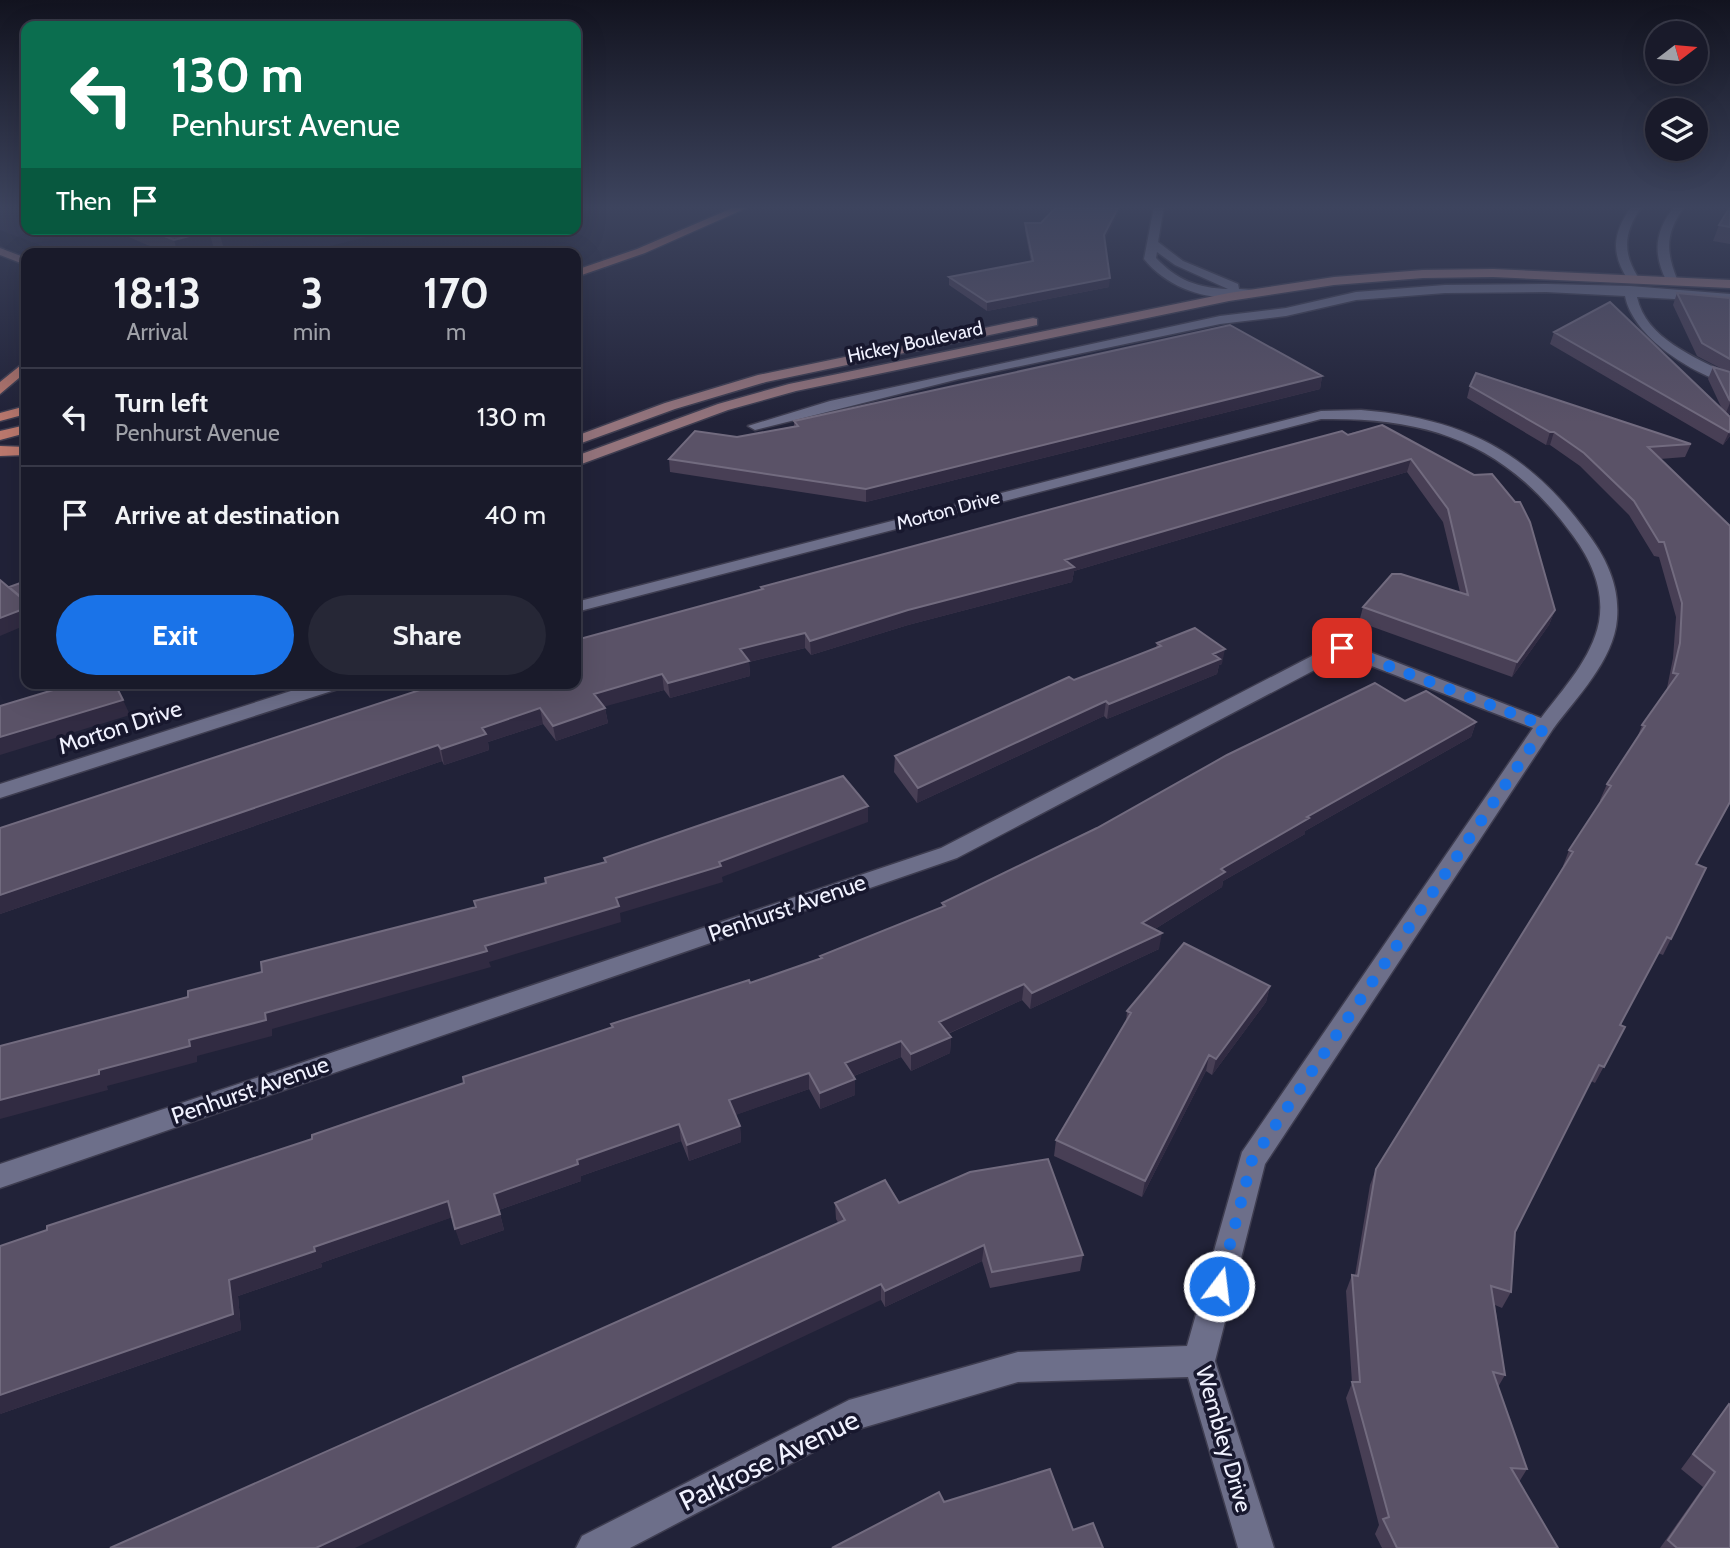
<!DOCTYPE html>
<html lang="en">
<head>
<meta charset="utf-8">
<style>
	body { margin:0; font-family:Cabin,sans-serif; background:#262736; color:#f1f3f6; height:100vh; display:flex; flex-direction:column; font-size:26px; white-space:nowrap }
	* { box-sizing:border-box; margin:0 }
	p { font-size:23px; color:#9fa1a8 }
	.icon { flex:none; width:38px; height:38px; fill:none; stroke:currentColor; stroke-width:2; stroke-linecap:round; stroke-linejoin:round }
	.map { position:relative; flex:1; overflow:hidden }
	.panel { position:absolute; left:21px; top:248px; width:560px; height:441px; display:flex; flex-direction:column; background:#191a2a; border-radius:14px; box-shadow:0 7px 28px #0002,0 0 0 2px #373847 }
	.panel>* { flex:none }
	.banner { position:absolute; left:21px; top:21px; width:560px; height:214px; border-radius:14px; box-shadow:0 7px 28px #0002,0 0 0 2px #373847; background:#0b6e4f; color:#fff; overflow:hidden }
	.needle { width:46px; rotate:74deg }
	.fabs { position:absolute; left:1645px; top:21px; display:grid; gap:14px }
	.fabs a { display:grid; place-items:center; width:63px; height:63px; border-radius:50%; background:#191a2a; box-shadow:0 7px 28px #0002,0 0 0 2px #373847; font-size:35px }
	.pin { position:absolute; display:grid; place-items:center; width:60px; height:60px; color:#fff; margin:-30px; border-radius:14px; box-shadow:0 4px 10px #0006 }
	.me { position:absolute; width:77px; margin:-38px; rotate:15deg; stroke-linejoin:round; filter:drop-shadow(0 0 5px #0008) }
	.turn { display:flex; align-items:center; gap:24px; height:147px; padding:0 35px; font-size:32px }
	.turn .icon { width:91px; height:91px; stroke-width:2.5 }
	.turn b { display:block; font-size:49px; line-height:60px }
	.then { display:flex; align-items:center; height:66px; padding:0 35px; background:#0003; gap:14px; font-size:26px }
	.eta { display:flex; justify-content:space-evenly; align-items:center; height:119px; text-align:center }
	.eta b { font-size:42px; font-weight:800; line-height:49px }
	.action { display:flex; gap:14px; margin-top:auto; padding:14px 35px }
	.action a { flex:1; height:80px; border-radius:42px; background:#1a73e8; color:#fff; font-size:28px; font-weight:800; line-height:80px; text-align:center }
	.action a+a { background:#262736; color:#f1f3f6 }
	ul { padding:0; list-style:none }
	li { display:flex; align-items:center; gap:21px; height:98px; padding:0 35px; border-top:2px solid #373847 }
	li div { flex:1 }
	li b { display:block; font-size:26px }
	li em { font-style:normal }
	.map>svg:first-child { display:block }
</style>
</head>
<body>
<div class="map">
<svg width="1730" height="1548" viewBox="0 0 1730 1548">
	<rect width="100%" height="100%" fill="#212238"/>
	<path fill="#2a2a46" d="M 0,206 L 26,206 L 26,229 L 399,229 L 298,254 L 64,254 L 0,230 Z"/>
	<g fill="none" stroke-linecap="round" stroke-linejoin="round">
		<g stroke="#3e3d50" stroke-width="3">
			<path id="street" d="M 1154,206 L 1164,206 L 1158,242 L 1183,261 L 1238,284 L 1239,289 L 1254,290 L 1254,296 C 1214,303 1170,291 1144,259 ZM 1157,252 L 1175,265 L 1228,289 C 1197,288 1177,280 1156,258 Z
				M 1632,206 L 1642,206 C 1625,231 1621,250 1638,277 L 1632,281 L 1628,280 C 1610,252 1613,232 1632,206 Z
				M 1675,206 L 1685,206 C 1666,232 1665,249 1677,279 L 1671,283 L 1667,282 C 1652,253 1655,230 1675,206 Z
				M 1546,284 L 1630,286 L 1730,294 L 1730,302 L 1637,297 C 1646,339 1695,357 1730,375 L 1730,384 C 1692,374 1633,337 1625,296 L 1546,292 L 1445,293 L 1356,300 L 1286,316 L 1220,324 L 959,379 L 755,430 L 748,426 L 830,401 L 1220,316 L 1286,308 L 1356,292 L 1445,285 Z
				M 1361,410 C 1458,418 1524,448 1583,527 C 1604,554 1620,583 1617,619 C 1614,660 1576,698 1553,729 L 1265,1164 L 1215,1361 L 1274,1548 L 1238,1548 L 1188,1377 L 1018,1382 L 855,1430 L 630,1548 L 576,1548 L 582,1536 L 849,1400 L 1018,1352 L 1187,1346 L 1242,1152 L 1533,728 L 1343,655 L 957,858 L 0,1188 L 0,1164 L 941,848 L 1335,644 L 1349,644 L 1541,718 C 1563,689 1592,658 1599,622 C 1605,589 1590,558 1571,533 C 1505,443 1429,417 1321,419 L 576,612 L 576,602 L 1321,411 Z
				M 313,684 L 343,684 L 341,688 L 0,798 L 0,784 Z"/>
		</g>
		<g stroke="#3e3d50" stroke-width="3">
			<path id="secondary" d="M 0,248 L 26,258 L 26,265 L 0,255 Z
				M 1493,269 L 1730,280 L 1730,288 L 1493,277 L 1423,278 L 1334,285 L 1229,301 L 796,391 L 728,410 L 576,466 L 576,456 L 718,404 L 789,384 L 1229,293 L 1334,277 L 1423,270 Z
				M 1033,318 L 1037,319 L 1037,325 L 766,382 L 675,409 L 576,445 L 576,436 L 665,403 L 758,375 Z"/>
		</g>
		<g stroke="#3e3d50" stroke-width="3">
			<path id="primary" d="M 737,206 L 751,206 L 645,253 L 576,277 L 576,270 L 637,249 Z
				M 26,361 L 26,372 L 0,394 L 0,382 Z
				M 26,406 L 26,414 L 0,421 L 0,413 Z
				M 26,425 L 26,433 L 0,440 L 0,431 Z
				M 0,446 L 26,447 L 26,455 L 0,456 Z"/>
		</g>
		<use href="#street" fill="#6d6f8a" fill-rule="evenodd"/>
		<use href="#secondary" fill="#94747c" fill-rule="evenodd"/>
		<use href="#primary" fill="#bc796e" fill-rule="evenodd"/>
	</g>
	<path fill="#483f55" d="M 1057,206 L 1122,206 L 1104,240 L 1109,287 L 987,311 L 949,285 L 949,277 L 1031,262 L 1025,231 L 1025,223 L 1041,223 Z
		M 1730,207 L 1730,244 L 1713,241 L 1719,225 Z
		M 114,229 L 309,229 L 225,253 L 214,249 L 197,254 L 168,254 L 115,231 Z
		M 1677,293 L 1730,298 L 1730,414 L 1727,414 L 1730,436 L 1723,445 L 1550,344 L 1554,332 L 1723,411 L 1708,379 L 1713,367 L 1722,369 L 1697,356 L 1673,305 Z
		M 1322,376 L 1320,389 L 866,502 L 670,472 L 669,459 L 737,437 L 794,426 L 794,421 Z
		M 1470,386 L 1691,444 L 1685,457 L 1660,459 L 1730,803 L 1696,864 L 1671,939 L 1663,955 L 1658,953 L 1620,1025 L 1625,1027 L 1595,1083 L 1591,1081 L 1515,1232 L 1511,1292 L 1502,1308 L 1495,1305 L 1505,1375 L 1498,1387 L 1527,1469 L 1519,1482 L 1558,1548 L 1382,1548 L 1375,1534 L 1379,1525 L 1346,1398 L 1352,1383 L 1346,1291 L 1352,1275 L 1355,1275 L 1370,1185 L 1376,1169 L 1564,867 L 1563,866 L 1569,850 L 1601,801 L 1600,800 L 1607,784 L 1636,741 L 1642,725 L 1668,688 L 1667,688 L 1673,658 L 1676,617 L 1659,557 L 1654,556 L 1629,515 L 1580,466 L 1550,445 L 1546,445 L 1467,398 Z
		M 1382,425 L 1555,610 L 1549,625 L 1512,677 L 1359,622 L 1363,607 L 1460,592 L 1443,522 L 1407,472 L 1074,571 L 1072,582 L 908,625 L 811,655 L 805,648 L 749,662 L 750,676 L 670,698 L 664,690 L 604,706 L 605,708 L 608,723 L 556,741 L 543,724 L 488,742 L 489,750 L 444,765 L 442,761 L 0,914 L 0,828 L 762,590 L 761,587 Z
		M 1157,643 L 1222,664 L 1219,665 L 1217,674 L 1107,719 L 1104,716 L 917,803 L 894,772 L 895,756 L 1074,680 L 1156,648 Z
		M 1405,701 L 1476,722 L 1471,737 L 1305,831 L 1305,834 L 1223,881 L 1222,887 L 1155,929 L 1159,949 L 1030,1009 L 1022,1000 L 948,1034 L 951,1037 L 950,1053 L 911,1071 L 901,1057 L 854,1076 L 855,1095 L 820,1109 L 809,1089 L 735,1115 L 740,1126 L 741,1142 L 689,1161 L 681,1141 L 581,1176 L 581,1181 L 499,1210 L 504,1230 L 461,1245 L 452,1217 L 321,1263 L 322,1267 L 238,1296 L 241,1330 L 0,1414 L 312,1139 L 612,1027 L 611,1024 L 750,983 L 820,958 L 820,956 L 942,907 L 942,903 Z
		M 1270,986 L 1266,1002 L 1212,1075 L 1206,1071 L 1142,1197 L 1054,1156 L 1056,1140 L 1126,1022 L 1127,1011 Z
		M 835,1203 L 899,1203 L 1083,1255 L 1080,1271 L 990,1288 L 982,1261 L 885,1307 L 836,1219 Z
		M 1729,1404 L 1730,1548 L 1660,1548 L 1703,1487 L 1681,1469 Z"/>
	<path fill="#312b42" d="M 1119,206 L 1122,206 L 1103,243 L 1104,235 Z
		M 241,229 L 309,229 L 225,253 L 220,235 Z
		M 209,231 L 214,249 L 197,254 L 178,254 L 174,240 Z
		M 1110,278 L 1109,287 L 987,311 L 987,302 Z
		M 1322,376 L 1320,389 L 866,502 L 866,489 Z
		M 1730,403 L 1730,414 L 1725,415 Z
		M 1730,430 L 1730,436 L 1723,445 L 1729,432 Z
		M 1550,432 L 1554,432 L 1550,445 L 1546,445 Z
		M 1411,459 L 1407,472 L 1074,571 L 1072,582 L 908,625 L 811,655 L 810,641 L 1065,560 Z
		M 26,608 L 26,625 L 0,636 L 0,618 Z
		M 1555,610 L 1549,625 L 1512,677 L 1517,662 Z
		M 805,633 L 805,648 L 749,662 L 750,676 L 670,698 L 668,683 L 740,649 Z
		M 1225,649 L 1222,664 L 1219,665 L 1217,674 L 1107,719 L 1109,704 Z
		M 662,674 L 664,690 L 596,709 L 594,694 Z
		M 123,700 L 130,715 L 0,755 L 0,737 Z
		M 1106,701 L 1104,716 L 917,803 L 918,788 Z
		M 540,708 L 543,724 L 488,742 L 489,750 L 444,765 L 441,749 L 482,728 Z
		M 605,708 L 608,723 L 556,741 L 553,726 Z
		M 1476,722 L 1471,737 L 1305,831 L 1305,834 L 1223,881 L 1222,887 L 1139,939 L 1142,923 L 1221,869 L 1307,817 Z
		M 438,745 L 442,761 L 0,914 L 0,895 Z
		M 868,806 L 868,822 L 722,877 L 723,882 L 620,913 L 621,922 L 489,962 L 491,967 L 272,1029 L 272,1036 L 197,1056 L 197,1062 L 107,1086 L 108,1090 L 0,1119 L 0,1100 L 99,1070 L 189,1040 L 265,1013 L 485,946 L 616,898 L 719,862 Z
		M 1162,933 L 1159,949 L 1030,1009 L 1032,993 Z
		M 1024,984 L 1022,1000 L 938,1038 L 939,1022 Z
		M 1270,986 L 1266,1002 L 1212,1075 L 1216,1059 Z
		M 951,1037 L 950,1053 L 911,1071 L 911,1054 Z
		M 901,1041 L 901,1057 L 846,1079 L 845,1063 Z
		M 1209,1055 L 1206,1071 L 1142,1197 L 1145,1181 Z
		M 809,1073 L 809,1089 L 730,1117 L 729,1100 Z
		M 855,1079 L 855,1095 L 820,1109 L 820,1093 Z
		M 679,1124 L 681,1141 L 581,1176 L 581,1181 L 499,1210 L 494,1194 L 577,1160 Z
		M 740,1126 L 741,1142 L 689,1161 L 687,1145 Z
		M 448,1201 L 453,1217 L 321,1263 L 322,1267 L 238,1296 L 241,1330 L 0,1414 L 0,1395 L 229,1280 L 314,1247 Z
		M 500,1214 L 504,1230 L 461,1245 L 455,1229 Z
		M 984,1245 L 982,1261 L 885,1307 L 885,1291 Z
		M 881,1284 L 881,1300 L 355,1548 L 316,1548 Z"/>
	<path fill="#5a5267" stroke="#726b7f" stroke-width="2" d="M 1057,206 L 1119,206 L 1104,235 L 1110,278 L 987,302 L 949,277 L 1033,261 L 1025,223 L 1041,223 Z
		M 1730,207 L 1730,227 L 1719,225 Z
		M 147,229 L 241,229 L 220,235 L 209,231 L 174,240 Z
		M 1677,293 L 1730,298 L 1730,359 L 1702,343 Z
		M 1610,302 L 1730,417 L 1730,430 L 1729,432 L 1554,332 Z
		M 1230,325 L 1322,376 L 866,489 L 669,459 L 695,431 L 737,437 L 798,426 L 794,421 Z
		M 1713,367 L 1730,372 L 1730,401 Z
		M 1476,373 L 1691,444 L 1648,447 L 1730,526 L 1730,802 L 1696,864 L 1706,868 L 1671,939 L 1667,937 L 1620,1025 L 1625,1027 L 1604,1067 L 1599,1065 L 1515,1232 L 1511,1292 L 1491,1286 L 1505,1375 L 1493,1372 L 1527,1469 L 1511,1468 L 1558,1548 L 1397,1548 L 1383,1519 L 1389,1517 L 1352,1382 L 1360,1382 L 1352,1275 L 1358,1276 L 1376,1169 L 1573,852 L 1569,850 L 1611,786 L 1607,784 L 1645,726 L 1642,725 L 1678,674 L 1673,673 L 1680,643 L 1682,603 L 1664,542 L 1659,542 L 1634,501 L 1584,453 L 1554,432 L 1550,432 L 1470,386 Z
		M 1382,425 L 1474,475 L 1492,474 L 1515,502 L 1520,502 L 1530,522 L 1555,610 L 1517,662 L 1363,607 L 1392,574 L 1401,574 L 1468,595 L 1448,509 L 1411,459 L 1065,560 L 1074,567 L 908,610 L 810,641 L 805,633 L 740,649 L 749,661 L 668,683 L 662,674 L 594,694 L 605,708 L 553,726 L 540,708 L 482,728 L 486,734 L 441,749 L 438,745 L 0,895 L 0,828 L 438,684 L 576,684 L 576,640 L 763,589 L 761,587 L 806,575 L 1342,431 L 1348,435 Z
		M 0,580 L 26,602 L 26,608 L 0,618 Z
		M 26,581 L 26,601 L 9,587 Z
		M 1195,628 L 1225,649 L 1213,654 L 1220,659 L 1109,704 L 1106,701 L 918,788 L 895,756 L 1069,677 L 1074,680 L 1161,646 L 1157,643 Z
		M 1375,683 L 1405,701 L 1426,691 L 1476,722 L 1307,817 L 1309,818 L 1221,869 L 1225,872 L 1142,923 L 1162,933 L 1032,993 L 1024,984 L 939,1022 L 951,1037 L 911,1054 L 901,1041 L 845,1063 L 855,1079 L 820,1093 L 809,1073 L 729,1100 L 740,1126 L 687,1145 L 679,1124 L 577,1160 L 578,1164 L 494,1194 L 500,1214 L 455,1229 L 448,1201 L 314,1247 L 315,1251 L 229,1280 L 233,1314 L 0,1395 L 0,1246 L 47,1230 L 47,1226 L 312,1139 L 312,1135 L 464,1083 L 463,1077 L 613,1027 L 611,1024 L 749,980 L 750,983 L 822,958 L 820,956 L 945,906 L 942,903 L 1097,828 L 1227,755 Z
		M 73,684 L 115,684 L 123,700 L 0,737 L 0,706 Z
		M 843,776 L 868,806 L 719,862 L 721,866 L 616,898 L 619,906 L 485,946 L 487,951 L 265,1013 L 266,1020 L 189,1040 L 190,1046 L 99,1070 L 99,1074 L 0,1100 L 0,1046 L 188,997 L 188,991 L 262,972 L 261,962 L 476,907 L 474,901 L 546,883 L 545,878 L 606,862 L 604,858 Z
		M 1184,943 L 1270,986 L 1216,1059 L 1209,1055 L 1145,1181 L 1056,1140 L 1131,1013 L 1127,1011 Z
		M 1048,1159 L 1083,1255 L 992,1272 L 984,1245 L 885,1291 L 881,1284 L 316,1548 L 110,1548 L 845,1220 L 835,1203 L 885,1180 L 899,1203 L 970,1172 Z
		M 1729,1404 L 1730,1405 L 1730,1548 L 1677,1548 L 1668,1540 L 1715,1472 L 1693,1454 Z
		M 1050,1469 L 1073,1530 L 1093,1523 L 1103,1548 L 832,1548 L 939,1492 L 944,1502 Z"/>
	<linearGradient id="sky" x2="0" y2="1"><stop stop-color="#12131f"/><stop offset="0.49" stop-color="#3d445e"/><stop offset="1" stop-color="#3d445e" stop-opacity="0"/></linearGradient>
	<rect width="1730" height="423" fill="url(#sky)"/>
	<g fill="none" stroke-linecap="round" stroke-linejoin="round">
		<path stroke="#1a73e8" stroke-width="12" stroke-dasharray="0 21.6" d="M 1219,1286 L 1252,1160 L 1545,726 L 1342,648"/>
	</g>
	<g text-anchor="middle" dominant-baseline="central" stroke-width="7" stroke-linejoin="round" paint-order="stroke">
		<g font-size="19" fill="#f1f2ff" stroke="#18182e">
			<text transform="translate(915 342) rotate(-12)">Hickey Boulevard</text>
			<text transform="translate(948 510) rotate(-15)">Morton Drive</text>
		</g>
		<g font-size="23" fill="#f1f2ff" stroke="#18182e">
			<text transform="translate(120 727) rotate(-18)">Morton Drive</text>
			<text transform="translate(787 908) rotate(-19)">Penhurst Avenue</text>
			<text transform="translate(250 1090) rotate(-19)">Penhurst Avenue</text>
			<text transform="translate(1224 1439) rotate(74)">Wembley Drive</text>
		</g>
		<g font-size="28" fill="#f1f2ff" stroke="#18182e">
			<text transform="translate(769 1460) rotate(-26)">Parkrose Avenue</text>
		</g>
	</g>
</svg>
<div class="fabs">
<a><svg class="needle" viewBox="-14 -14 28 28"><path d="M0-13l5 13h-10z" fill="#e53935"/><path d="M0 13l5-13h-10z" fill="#9fa1a8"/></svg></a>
<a><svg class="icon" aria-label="layers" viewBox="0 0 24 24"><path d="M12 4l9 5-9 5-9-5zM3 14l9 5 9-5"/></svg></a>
</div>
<div class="pin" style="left:1342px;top:648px;background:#d93025"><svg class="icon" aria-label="arrive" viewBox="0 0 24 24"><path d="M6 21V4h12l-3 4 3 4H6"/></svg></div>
<svg class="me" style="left:1219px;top:1286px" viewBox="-20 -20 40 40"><circle r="17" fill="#1a73e8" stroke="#fff" stroke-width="3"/><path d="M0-11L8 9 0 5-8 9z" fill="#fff"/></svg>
<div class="banner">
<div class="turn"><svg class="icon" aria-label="left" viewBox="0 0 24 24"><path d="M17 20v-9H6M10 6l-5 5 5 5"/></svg><div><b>130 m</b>Penhurst Avenue</div></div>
<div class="then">Then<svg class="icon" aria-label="arrive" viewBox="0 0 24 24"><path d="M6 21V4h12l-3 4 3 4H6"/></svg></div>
</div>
<section class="panel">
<div class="eta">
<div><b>18:13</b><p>Arrival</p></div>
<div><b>3</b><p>min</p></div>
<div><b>170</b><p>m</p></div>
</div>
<ul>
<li><svg class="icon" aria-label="left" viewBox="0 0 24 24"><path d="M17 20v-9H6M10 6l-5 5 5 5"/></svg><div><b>Turn left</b><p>Penhurst Avenue</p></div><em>130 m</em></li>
<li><svg class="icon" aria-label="arrive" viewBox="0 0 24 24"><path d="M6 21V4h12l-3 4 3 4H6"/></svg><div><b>Arrive at destination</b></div><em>40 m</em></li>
</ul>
<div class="action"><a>Exit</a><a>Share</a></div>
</section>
</div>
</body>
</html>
